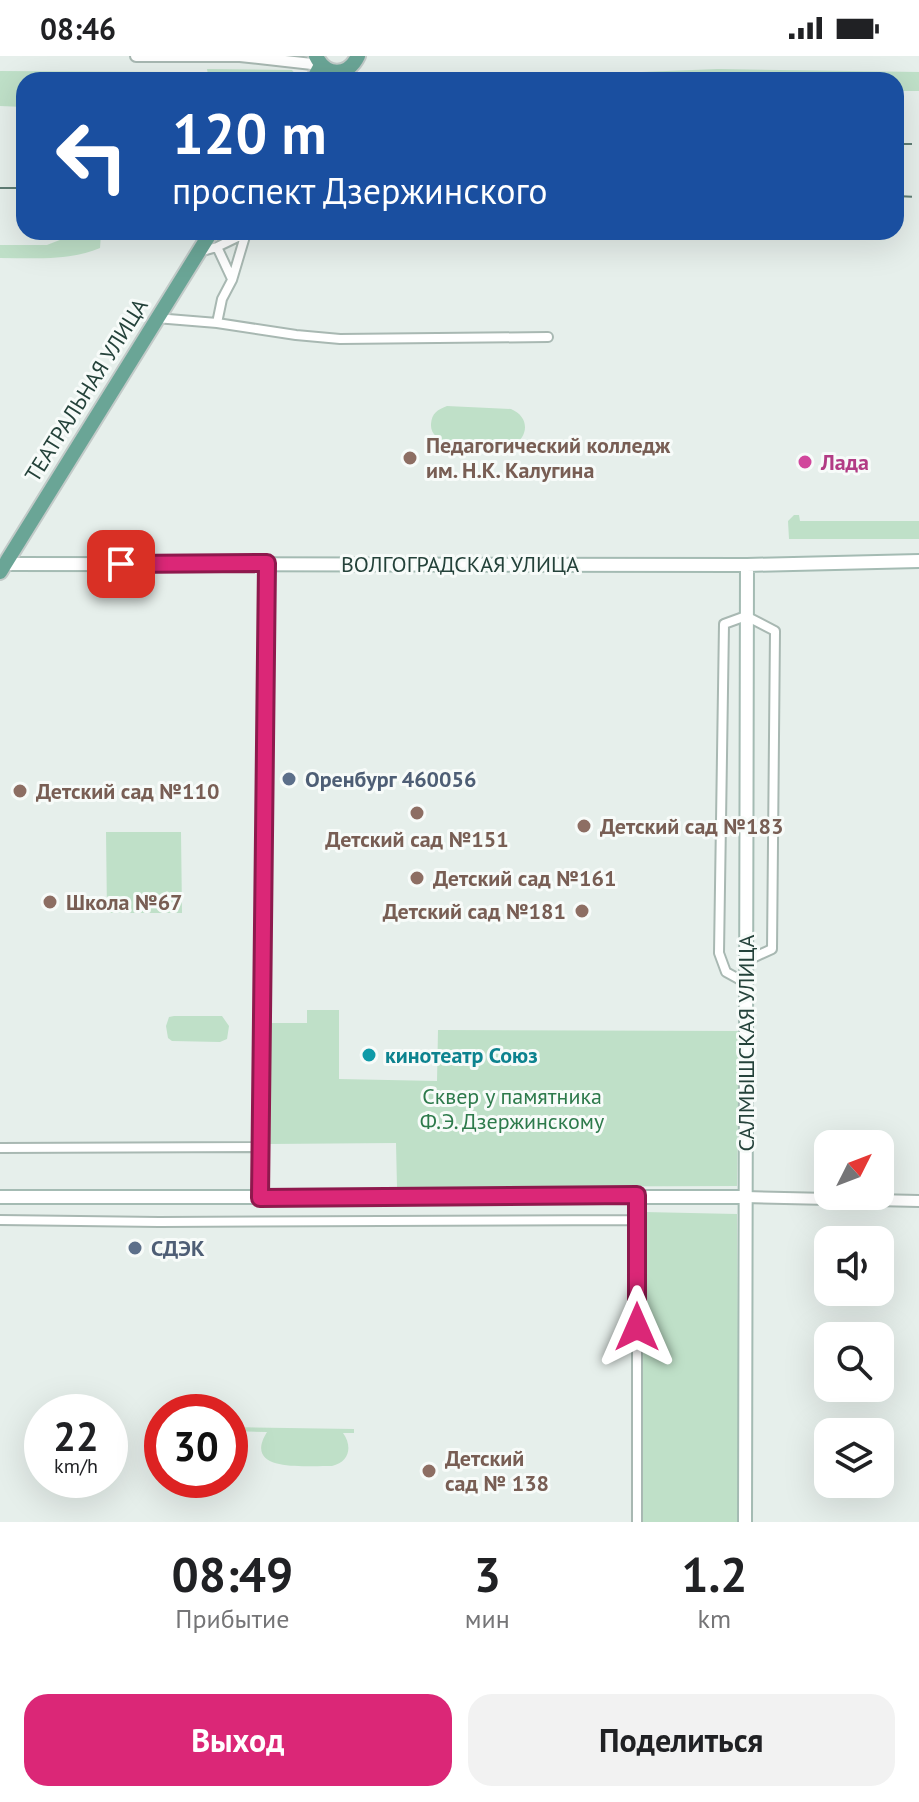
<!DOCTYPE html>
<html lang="ru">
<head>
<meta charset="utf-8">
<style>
	body { margin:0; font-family:"PT Sans",sans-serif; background:#f2f2f2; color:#202124; height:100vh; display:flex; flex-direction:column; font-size:30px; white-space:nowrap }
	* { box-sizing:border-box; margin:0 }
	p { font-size:26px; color:#757577 }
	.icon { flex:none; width:44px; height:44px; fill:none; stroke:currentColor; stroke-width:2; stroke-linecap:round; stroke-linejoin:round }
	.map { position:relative; height:1466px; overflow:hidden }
	.side { display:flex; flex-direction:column; background:#fff; flex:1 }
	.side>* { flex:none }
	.hud { position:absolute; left:16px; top:16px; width:888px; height:168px; border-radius:24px; box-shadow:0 8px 32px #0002; background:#1a4fa0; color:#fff; overflow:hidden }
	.needle { width:52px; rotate:48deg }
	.fabs { position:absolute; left:814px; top:1074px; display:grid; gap:16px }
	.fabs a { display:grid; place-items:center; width:80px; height:80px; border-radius:16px; background:#fff; box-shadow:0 8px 32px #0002; font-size:40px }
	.speed { position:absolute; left:24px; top:1338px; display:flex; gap:16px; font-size:40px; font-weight:700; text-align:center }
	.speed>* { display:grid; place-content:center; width:104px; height:104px; border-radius:50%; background:#fff; box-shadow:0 8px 32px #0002; line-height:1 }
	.speed small { font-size:20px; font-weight:400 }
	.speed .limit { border:12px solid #d22; background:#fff; color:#111 }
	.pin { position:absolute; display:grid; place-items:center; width:68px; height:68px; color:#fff; margin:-34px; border-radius:16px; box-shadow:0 4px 12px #0006 }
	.me { position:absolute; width:88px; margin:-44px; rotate:0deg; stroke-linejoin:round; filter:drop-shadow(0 0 6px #0008) }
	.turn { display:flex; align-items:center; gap:28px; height:168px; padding:0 24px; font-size:36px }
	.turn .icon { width:104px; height:104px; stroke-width:2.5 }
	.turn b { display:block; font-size:56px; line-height:68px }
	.eta { display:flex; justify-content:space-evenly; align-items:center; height:136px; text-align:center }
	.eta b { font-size:48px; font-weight:700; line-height:56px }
	.primary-button { display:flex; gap:16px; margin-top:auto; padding:16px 24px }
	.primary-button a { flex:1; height:92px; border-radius:24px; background:#db2777; color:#fff; font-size:32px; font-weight:700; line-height:92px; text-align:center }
	.primary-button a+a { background:#f2f2f2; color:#202124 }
	.status { display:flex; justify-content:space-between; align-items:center; height:56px; padding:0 40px; background:#fff; direction:ltr }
	.status svg { height:22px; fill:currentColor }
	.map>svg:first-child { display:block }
</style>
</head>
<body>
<div class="status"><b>08:46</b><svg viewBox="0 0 49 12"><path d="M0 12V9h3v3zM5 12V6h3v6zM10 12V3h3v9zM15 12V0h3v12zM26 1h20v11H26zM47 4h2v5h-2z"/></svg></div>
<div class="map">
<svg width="919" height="1466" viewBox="0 0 919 1466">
	<rect width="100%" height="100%" fill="#e6efeb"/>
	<path fill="#bfe0c8" d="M 207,13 L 292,14 L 300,24 L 209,24 Z
		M 718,13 L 919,16 L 919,35 L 896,35 L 896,24 L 513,24 L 513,21 Z
		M 0,15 L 186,16 L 185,24 L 24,24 L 24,51 L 0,50 Z
		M 80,176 L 101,178 L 100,192 C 69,205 33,202 0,202 L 0,189 L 47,189 Z
		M 447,350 L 511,353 C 530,361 529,381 512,390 C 492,389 429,396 431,368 C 432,357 437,354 447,350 Z
		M 794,459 L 799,459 L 800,465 L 919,465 L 919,483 L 789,483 L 788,465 Z
		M 106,776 L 181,776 L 182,857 L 107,857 Z
		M 307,954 L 339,954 L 339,1023 L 437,1025 L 438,974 L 739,975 L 737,1130 L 397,1131 L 396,1087 L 269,1088 L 269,967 L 307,967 Z
		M 174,960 L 222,960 L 229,970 L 227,983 L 220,986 L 172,985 L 168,982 L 166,970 L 169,961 Z
		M 644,1156 L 737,1158 L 739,1466 L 642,1466 Z
		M 230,1371 L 354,1373 L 354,1377 L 343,1377 C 353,1391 349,1406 332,1410 C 309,1409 241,1418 267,1376 L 230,1375 Z"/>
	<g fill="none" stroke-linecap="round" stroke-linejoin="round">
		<g stroke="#a8b8b2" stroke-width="12">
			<path id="minor" d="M 217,191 L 232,223
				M 199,196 L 217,191 L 246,177
				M 156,262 L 217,267 L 296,279 L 340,283 L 548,281
				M 217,267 L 222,243 L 232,224 L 246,177
				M 746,927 L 726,916 L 719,897 L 724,568 L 746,560 L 775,575 L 772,893 L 746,905
				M 0,1092 L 261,1091
				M 260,1142 L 267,507
				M 0,1164 L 159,1166 L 637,1164
				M 637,1466 L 637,1139"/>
		</g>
		<g stroke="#a8b8b2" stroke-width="14">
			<path id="tertiary" d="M 136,0 L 240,0 L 321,9
				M 745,1141 L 919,1145"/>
		</g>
		<g stroke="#a4bbb3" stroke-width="16">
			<path id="secondary" d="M 0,508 L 747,509 L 919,505
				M 0,1141 L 745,1141
				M 745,1466 L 747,509"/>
		</g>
		<g stroke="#c2cac8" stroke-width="18">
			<path id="primary" d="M 316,0 C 326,21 348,21 358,0
				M 313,24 L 321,9
				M 0,516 L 211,176"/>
		</g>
		<use href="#minor" stroke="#fff" stroke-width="8"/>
		<use href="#tertiary" stroke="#fff" stroke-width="10"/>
		<use href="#secondary" stroke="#fff" stroke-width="12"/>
		<use href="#primary" stroke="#6aa596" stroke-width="14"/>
		<path stroke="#5f7d75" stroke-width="2" stroke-dasharray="16 8" stroke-linecap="butt" d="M 896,88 L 919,88
			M 0,132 L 24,132
			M 896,140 L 919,141"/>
	</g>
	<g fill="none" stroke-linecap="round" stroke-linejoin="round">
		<g stroke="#8e194d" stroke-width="20">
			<path id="route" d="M 121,508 L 267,507 L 260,1142 L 637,1139 L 637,1271"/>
		</g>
		<use href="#route" stroke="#db2777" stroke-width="14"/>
	</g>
	<g fill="#8d6e63" stroke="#f7fbf9" stroke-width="3">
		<circle cx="410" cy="402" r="8"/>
		<circle cx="20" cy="735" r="8"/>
		<circle cx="417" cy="757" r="8"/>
		<circle cx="584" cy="770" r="8"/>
		<circle cx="417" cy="822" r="8"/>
		<circle cx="50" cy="846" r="8"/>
		<circle cx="582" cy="855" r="8"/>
		<circle cx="429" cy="1415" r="8"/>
	</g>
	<circle fill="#d1479c" stroke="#f7fbf9" stroke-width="3" cx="805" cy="406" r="8"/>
	<g fill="#5c6f8a" stroke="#f7fbf9" stroke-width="3">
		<circle cx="289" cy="723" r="8"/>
		<circle cx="135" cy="1192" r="8"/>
	</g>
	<circle fill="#0f9aa8" stroke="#f7fbf9" stroke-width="3" cx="369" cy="999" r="8"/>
	<g text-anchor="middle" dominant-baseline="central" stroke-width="6" stroke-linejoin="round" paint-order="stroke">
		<g font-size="22" fill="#24423a" stroke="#f7fbf9">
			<text transform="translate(86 334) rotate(-58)">ТЕАТРАЛЬНАЯ УЛИЦА</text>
			<text x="460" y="508">ВОЛГОГРАДСКАЯ УЛИЦА</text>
			<text transform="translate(746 987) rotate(-90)">САЛМЫШСКАЯ УЛИЦА</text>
		</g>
		<g font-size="22" font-weight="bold" fill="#785e54" stroke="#f7fbf9" text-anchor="start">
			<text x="426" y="389">Педагогический колледж<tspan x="426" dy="25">им. Н.К. Калугина</tspan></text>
			<text x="36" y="735">Детский сад №110</text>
			<text x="600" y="770">Детский сад №183</text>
			<text x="417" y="783" text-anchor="middle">Детский сад №151</text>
			<text x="433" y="822">Детский сад №161</text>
			<text x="66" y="846">Школа №67</text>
			<text x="566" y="855" text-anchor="end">Детский сад №181</text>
			<text x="445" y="1402">Детский<tspan x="445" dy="25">сад № 138</tspan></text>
		</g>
		<g font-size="22" font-weight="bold" fill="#b23c85" stroke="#f7fbf9" text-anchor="start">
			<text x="821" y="406">Лада</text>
		</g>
		<g font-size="22" font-weight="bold" fill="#4e5e75" stroke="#f7fbf9" text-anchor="start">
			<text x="305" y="723">Оренбург 460056</text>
			<text x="151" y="1192">СДЭК</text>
		</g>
		<g font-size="22" font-weight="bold" fill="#0d838f" stroke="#f7fbf9" text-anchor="start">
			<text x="385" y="999">кинотеатр Союз</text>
		</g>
		<g font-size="22" fill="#2d7a4b" stroke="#f7fbf9">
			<text x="512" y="1040">Сквер у памятника<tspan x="512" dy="25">Ф.Э. Дзержинскому</tspan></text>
		</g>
	</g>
</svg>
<div class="fabs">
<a><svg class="needle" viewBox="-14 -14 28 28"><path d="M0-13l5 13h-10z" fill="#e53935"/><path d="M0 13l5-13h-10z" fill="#757577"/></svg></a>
<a><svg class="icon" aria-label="sound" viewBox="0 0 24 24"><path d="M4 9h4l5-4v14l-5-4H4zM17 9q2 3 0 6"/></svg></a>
<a><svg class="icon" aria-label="search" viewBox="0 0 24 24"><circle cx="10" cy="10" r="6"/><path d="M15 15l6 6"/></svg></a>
<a><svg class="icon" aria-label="layers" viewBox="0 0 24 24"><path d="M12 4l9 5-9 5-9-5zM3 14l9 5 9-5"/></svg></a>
</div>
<div class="speed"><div>22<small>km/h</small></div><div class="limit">30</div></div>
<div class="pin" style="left:121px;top:508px;background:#d93025"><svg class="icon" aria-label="arrive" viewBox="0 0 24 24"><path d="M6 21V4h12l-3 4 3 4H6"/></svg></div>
<svg class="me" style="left:637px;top:1271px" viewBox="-20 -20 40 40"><path d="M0-17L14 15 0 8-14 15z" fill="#db2777" stroke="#fff" stroke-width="4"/></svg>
<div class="hud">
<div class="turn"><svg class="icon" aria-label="left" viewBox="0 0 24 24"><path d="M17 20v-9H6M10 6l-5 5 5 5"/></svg><div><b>120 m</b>проспект Дзержинского</div></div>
</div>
</div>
<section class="side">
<div class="eta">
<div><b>08:49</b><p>Прибытие</p></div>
<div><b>3</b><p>мин</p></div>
<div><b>1.2</b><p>km</p></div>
</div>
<div class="primary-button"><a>Выход</a><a>Поделиться</a></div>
</section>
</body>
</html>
